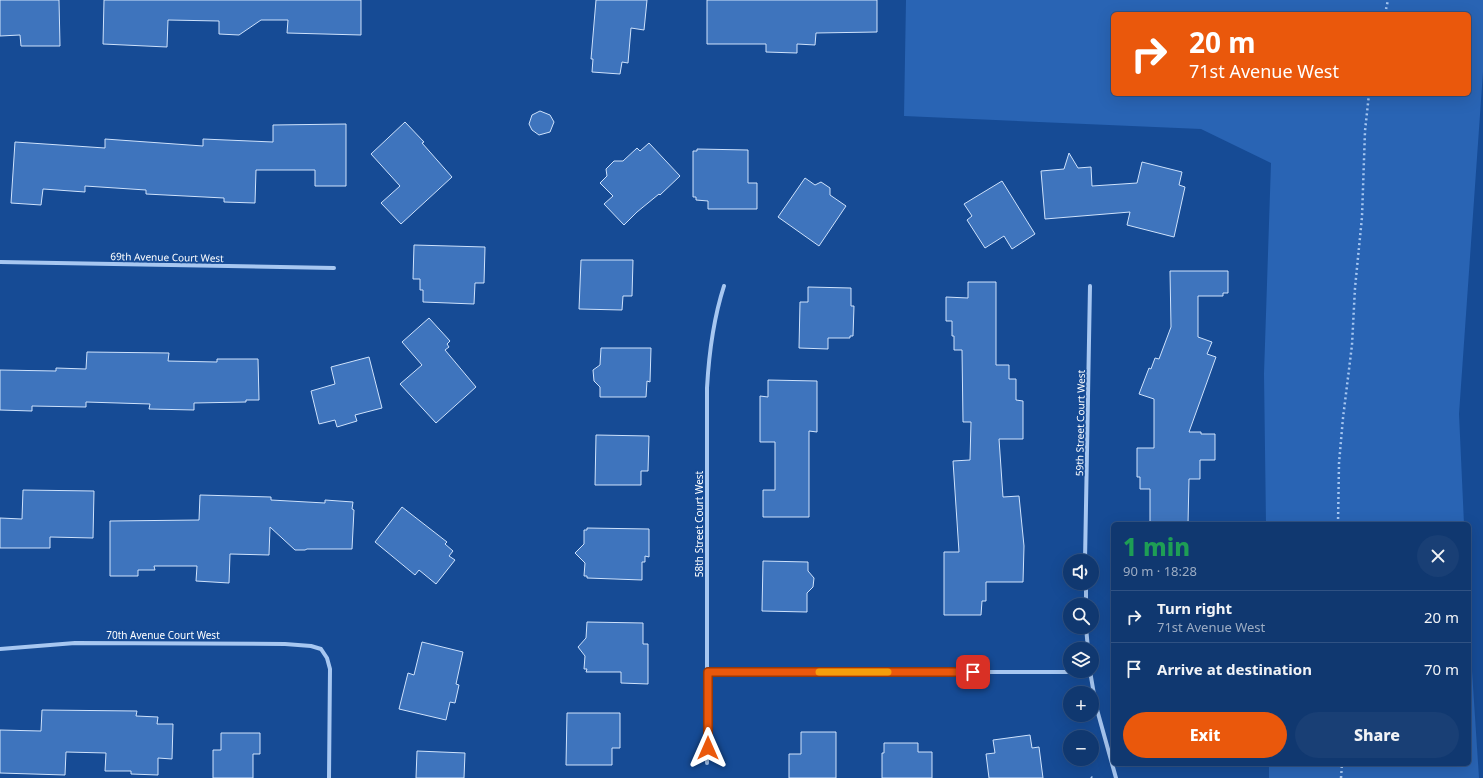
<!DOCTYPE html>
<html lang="en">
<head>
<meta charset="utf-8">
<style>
	body { margin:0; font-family:"Noto Sans",sans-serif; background:#193f75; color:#f1f3f6; height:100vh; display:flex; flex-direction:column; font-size:15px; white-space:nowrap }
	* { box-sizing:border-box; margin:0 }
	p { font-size:13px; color:#9cacc3 }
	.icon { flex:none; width:22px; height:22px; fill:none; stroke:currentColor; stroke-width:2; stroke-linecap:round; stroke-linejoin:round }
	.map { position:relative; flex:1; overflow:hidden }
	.drawer { position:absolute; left:1111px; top:522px; width:360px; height:244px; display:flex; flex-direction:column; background:#103870; border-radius:6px; box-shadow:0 4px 16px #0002,0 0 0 1px #305283 }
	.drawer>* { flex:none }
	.guide { position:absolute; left:1111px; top:12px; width:360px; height:84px; border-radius:6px; box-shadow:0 4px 16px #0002,0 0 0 1px #305283; background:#ea580c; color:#fff; overflow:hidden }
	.tools { position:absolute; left:1063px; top:554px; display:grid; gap:8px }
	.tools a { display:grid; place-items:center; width:36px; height:36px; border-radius:50%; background:#103870; box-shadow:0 4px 16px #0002,0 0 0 1px #305283; font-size:20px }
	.pin { position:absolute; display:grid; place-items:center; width:34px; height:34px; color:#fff; margin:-17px; border-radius:8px; box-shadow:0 2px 6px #0006 }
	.me { position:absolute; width:44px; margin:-22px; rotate:0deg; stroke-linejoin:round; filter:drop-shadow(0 0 3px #0008) }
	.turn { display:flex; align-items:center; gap:14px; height:84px; padding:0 12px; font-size:18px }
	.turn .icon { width:52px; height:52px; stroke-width:2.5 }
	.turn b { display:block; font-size:28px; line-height:34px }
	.round { display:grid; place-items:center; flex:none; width:42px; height:42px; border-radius:21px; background:#193f75 }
	.summary { display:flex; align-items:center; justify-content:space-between; height:68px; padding:0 12px }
	h1 { font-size:24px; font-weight:800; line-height:30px; color:#1e9e55 }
	.primary-button { display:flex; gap:8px; margin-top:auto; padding:8px 12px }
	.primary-button a { flex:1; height:46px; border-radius:24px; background:#ea580c; color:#fff; font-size:16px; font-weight:800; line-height:46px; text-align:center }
	.primary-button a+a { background:#193f75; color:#f1f3f6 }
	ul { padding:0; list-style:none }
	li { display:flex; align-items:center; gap:12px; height:52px; padding:0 12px; border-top:1px solid #305283 }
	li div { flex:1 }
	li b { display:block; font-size:15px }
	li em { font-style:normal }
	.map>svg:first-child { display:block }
</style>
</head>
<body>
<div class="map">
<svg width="1483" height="778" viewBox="0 0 1483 778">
	<rect width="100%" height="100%" fill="#164b95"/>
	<path fill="#2964b4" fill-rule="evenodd" d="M 906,0 L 1483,0 L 1483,72 L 1459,414 L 1464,524 L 1266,524 L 1264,374 L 1271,163 L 1201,129 L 904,116 ZM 1113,14 L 1469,14 L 1469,94 L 1113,94 Z
		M 1469,625 L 1479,778 L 1269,778 L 1269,764 L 1469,764 Z"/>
	<path fill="#3e74bd" stroke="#cee2fc" d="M 0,0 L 59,0 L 60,46 L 21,46 L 20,35 L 0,36 Z
		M 104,0 L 361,0 L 361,35 L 287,33 L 288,20 L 261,20 L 239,35 L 219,34 L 219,21 L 168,20 L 167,47 L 103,44 Z
		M 596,0 L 647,0 L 644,30 L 631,28 L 628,63 L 622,62 L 620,74 L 592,72 L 593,59 L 591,59 Z
		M 707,0 L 877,0 L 877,32 L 816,33 L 815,45 L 797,44 L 797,53 L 766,52 L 766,44 L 707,44 Z
		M 540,111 L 550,115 L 554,122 L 550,132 L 539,135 L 532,130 L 529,124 L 532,115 Z
		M 405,122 L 424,142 L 422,143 L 452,177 L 401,224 L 381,203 L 400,186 L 371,154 Z
		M 346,124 L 346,186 L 315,186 L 315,170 L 256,170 L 255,203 L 224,202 L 224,198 L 146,194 L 146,190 L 85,186 L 85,192 L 43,189 L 41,205 L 11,203 L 15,142 L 105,148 L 105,139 L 203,146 L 203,139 L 273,142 L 273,125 Z
		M 649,143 L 680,176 L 660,195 L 659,194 L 637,212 L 624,225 L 604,204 L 613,196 L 600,183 L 607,176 L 606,169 L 614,161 L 623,161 L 637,148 L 640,151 Z
		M 697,149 L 748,150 L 748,183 L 757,183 L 757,209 L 708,209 L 708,201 L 696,200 L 696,197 L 693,197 L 693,151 L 697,151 Z
		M 1069,153 L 1078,168 L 1091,167 L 1092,186 L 1137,183 L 1142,162 L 1182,172 L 1179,185 L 1185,187 L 1174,237 L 1127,225 L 1130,212 L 1045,219 L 1041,171 L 1064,169 Z
		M 805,178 L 815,185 L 821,182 L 830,188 L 830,195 L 846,206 L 819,246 L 778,217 Z
		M 1002,181 L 1035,234 L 1012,249 L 1004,236 L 985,248 L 967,220 L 972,216 L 964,204 Z
		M 414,245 L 485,247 L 484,283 L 475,283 L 474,304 L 423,302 L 423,290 L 420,290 L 420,279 L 413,279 Z
		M 581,260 L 633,260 L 632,296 L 623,296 L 622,310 L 579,309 Z
		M 1170,271 L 1228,271 L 1228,293 L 1223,293 L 1223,296 L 1198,296 L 1198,337 L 1212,342 L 1207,354 L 1216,357 L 1189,432 L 1201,432 L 1201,434 L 1215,434 L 1215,460 L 1200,460 L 1200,479 L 1189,479 L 1188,524 L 1150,524 L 1150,489 L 1140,489 L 1140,477 L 1137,477 L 1137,448 L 1154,448 L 1154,399 L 1139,394 L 1149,368 L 1151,369 L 1155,358 L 1159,359 L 1171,327 Z
		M 968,282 L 996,282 L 996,365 L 1009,365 L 1009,379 L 1016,379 L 1016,400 L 1023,401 L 1023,439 L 999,439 L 1003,497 L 1019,496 L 1024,546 L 1023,582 L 986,582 L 986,601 L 982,601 L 981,615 L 944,615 L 944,552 L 959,552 L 953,461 L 970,460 L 971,422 L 963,422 L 962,350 L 954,350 L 954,336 L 952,336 L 952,321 L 946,321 L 946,297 L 968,298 Z
		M 808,287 L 851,288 L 851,306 L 854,306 L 853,336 L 850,336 L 850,338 L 828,338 L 828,349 L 799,348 L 800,302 L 808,302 Z
		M 429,318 L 450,341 L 447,344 L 449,347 L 445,350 L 476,387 L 436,423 L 400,384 L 422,365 L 402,342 Z
		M 601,348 L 651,348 L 650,382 L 647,381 L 646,397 L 600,397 L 600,387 L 594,381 L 593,370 L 600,365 Z
		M 87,352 L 169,353 L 168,361 L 217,362 L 217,359 L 258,359 L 259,400 L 246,400 L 246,402 L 194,403 L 194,410 L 149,409 L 150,404 L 86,402 L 86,407 L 32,406 L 32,411 L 0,410 L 0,370 L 56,371 L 56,368 L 86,369 Z
		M 369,357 L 382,408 L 355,415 L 357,421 L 337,427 L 335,420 L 319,424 L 311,391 L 335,384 L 331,367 Z
		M 768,380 L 817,381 L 817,432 L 809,431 L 809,517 L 763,517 L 763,490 L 775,490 L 775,442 L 760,442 L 760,396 L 768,397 Z
		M 596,435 L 649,436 L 648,471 L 641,471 L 641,485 L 595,485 Z
		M 23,490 L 94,491 L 93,538 L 50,537 L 50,548 L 0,548 L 0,518 L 22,519 Z
		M 200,495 L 271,497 L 271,500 L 325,503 L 325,500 L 353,502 L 352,509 L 354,510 L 352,549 L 307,549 L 305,550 L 295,550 L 270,527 L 269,555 L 230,554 L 229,583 L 196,581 L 197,566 L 154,566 L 155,570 L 138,570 L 138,576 L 110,576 L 110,521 L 199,520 Z
		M 402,507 L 447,542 L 445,544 L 453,551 L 449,556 L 455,560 L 436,584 L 419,570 L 415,575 L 375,542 Z
		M 587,528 L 649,529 L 649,557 L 645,556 L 645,562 L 642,562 L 642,580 L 587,578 L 587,576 L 584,576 L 585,563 L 575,553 L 584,544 L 584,530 L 587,530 Z
		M 763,561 L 808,562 L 808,571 L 814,578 L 813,587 L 807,593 L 807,612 L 762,611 Z
		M 587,622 L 643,623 L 643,644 L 648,644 L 648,684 L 621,683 L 621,672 L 586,672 L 587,669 L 584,669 L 585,656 L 578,647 L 586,638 Z
		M 422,642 L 463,652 L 456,684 L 459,685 L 455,703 L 450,702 L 446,720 L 399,709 L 408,673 L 414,675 Z
		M 42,710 L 137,711 L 136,716 L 158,717 L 157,724 L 173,724 L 172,759 L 158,758 L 158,775 L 131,774 L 131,771 L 105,771 L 106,753 L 66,752 L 65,775 L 0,773 L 0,730 L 41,731 Z
		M 567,713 L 620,713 L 620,748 L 612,748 L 612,765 L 566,765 Z
		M 801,732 L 836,732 L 836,778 L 789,778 L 789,754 L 801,754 Z
		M 221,733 L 260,733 L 260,754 L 253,754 L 253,778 L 213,778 L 213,750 L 221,750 Z
		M 1030,735 L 1032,748 L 1039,747 L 1043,778 L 989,778 L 986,754 L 995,753 L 993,740 Z
		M 884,743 L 918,743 L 918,752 L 932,752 L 932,778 L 882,778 L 882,753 L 884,753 Z
		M 417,751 L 465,753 L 464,778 L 416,778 Z"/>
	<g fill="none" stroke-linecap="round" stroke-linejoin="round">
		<path stroke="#a7c7f1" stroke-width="2.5" stroke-dasharray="2 3" stroke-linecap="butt" d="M 1385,14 L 1388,0
			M 1338,524 L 1339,463 L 1343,418 L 1352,345 L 1355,288 L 1362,217 L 1365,131 L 1369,94
			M 1091,777 L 1092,778
			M 1341,778 L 1342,764"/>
		<path stroke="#a7c7f1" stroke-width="4" d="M 0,262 L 334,268
			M 1085,561 L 1090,286
			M 1086,583 L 1086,605
			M 1086,627 L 1088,649
			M 0,649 L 75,643 L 285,644 L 311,646 L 321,649 L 327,658 L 330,669 L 329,778
			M 1090,671 L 1096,706 L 1116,778
			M 708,672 L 1090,672
			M 707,763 L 707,388 C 709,352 713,320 724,286"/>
	</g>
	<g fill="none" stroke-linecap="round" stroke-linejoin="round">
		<g stroke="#983908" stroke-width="10">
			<path id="route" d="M 708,748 L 708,672 L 973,672"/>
		</g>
		<use href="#route" stroke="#ea580c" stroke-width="7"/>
		<path stroke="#f59e0b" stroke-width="7" d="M 819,672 L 888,672"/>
	</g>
	<g text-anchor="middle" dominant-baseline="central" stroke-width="3.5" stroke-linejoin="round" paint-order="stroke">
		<g font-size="10" fill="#fff" stroke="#164b95">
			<text transform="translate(167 257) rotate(1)">69th Avenue Court West</text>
			<text transform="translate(1080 423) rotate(-89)">59th Street Court West</text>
			<text transform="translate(699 524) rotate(-90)">58th Street Court West</text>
			<text x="163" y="635">70th Avenue Court West</text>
		</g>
	</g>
</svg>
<div class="tools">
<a><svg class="icon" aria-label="sound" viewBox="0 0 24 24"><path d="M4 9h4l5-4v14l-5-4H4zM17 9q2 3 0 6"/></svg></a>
<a><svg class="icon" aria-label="search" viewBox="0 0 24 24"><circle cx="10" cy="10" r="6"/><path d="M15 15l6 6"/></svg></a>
<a><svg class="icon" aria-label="layers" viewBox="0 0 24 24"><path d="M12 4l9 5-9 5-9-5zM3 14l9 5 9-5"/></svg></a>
<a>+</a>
<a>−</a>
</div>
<div class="pin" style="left:973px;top:672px;background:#d93025"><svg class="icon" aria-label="arrive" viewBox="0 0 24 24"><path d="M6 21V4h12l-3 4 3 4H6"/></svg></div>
<svg class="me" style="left:708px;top:748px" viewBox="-20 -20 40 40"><path d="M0-17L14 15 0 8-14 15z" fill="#ea580c" stroke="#fff" stroke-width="4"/></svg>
<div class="guide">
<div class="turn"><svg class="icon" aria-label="right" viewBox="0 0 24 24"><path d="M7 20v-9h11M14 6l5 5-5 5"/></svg><div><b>20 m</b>71st Avenue West</div></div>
</div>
<section class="drawer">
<div class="summary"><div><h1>1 min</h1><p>90 m · 18:28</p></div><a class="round"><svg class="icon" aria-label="close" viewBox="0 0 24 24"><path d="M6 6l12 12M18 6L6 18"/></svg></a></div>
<ul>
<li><svg class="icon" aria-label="right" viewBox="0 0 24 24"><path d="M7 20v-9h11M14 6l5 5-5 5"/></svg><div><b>Turn right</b><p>71st Avenue West</p></div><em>20 m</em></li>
<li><svg class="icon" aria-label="arrive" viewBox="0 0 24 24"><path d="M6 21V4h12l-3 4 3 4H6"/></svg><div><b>Arrive at destination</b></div><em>70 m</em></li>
</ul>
<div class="primary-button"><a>Exit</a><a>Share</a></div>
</section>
</div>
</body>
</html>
